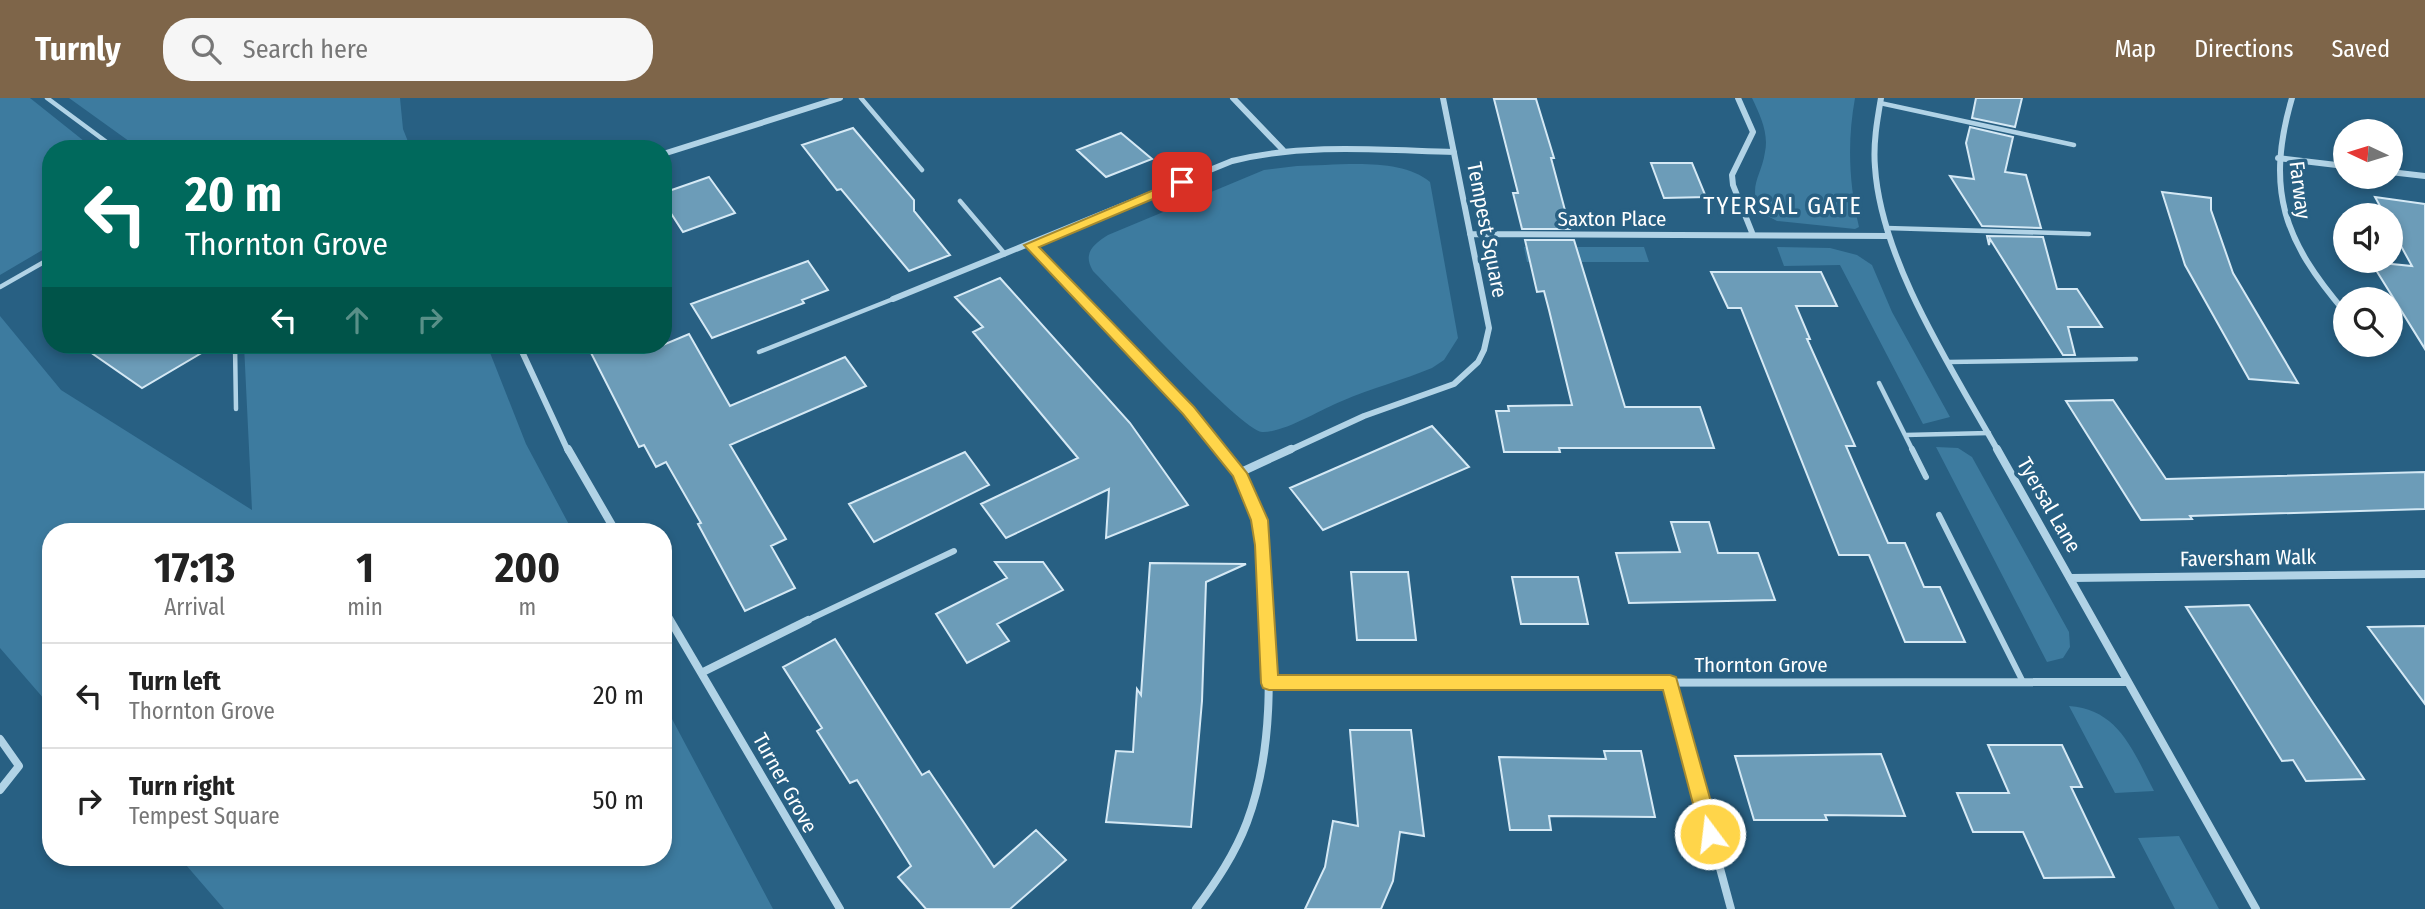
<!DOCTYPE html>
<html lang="en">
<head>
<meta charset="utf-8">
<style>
	body { margin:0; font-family:"Fira Sans Condensed",sans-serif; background:#f6f6f6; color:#222; height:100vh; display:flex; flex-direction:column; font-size:26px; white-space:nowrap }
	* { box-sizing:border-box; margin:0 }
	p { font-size:23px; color:#767676 }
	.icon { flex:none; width:38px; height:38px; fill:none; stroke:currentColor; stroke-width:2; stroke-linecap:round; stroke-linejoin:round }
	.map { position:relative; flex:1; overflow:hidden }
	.drawer { position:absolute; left:42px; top:425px; width:630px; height:343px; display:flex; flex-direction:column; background:#fff; border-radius:28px; box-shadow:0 4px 10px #0003 }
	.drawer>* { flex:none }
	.guide { position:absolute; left:42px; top:42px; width:630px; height:214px; border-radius:28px; box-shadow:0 4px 10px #0003; background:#00695c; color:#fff; overflow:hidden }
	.needle { width:46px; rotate:274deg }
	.controls { position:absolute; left:2333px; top:21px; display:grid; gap:14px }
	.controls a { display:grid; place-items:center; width:70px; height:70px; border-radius:50%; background:#fff; box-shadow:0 4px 10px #0003; font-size:35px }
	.pin { position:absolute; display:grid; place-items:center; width:60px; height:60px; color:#fff; margin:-30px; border-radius:14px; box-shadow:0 4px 10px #0006 }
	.me { position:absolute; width:77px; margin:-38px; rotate:345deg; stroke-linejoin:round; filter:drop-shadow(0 0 5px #0008) }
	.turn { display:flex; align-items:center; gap:24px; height:147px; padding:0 28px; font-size:32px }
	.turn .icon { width:91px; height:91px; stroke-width:2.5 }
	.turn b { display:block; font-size:49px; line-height:60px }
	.lanes { display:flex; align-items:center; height:66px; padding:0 28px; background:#0003; justify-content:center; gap:35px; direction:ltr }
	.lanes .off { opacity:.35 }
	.eta { display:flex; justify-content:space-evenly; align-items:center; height:119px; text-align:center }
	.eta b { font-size:42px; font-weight:700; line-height:49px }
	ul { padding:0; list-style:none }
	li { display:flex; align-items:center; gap:21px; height:105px; padding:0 28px; border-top:2px solid #e0e0e0 }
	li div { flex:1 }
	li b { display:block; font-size:26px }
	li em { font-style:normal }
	header { display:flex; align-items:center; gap:42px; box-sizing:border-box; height:98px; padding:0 35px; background:#7e6549; color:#fff }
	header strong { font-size:33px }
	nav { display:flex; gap:38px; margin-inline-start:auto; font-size:24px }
	.search { width:490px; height:63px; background:#f6f6f6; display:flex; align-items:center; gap:18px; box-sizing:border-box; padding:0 24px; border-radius:28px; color:#767676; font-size:26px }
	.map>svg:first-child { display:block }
</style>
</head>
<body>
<header>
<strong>Turnly</strong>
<div class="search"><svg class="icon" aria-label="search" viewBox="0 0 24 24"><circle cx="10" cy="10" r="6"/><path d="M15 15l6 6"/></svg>Search here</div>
<nav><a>Map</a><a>Directions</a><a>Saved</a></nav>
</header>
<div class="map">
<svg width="2425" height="811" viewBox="0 0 2425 811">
	<rect width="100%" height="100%" fill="#286083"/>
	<path fill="#3d7b9f" d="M 0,0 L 30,0 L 94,51 L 51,51 L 51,147 L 0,177 Z
		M 69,0 L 400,0 L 403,31 L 411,51 L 144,51 L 133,46 Z
		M 1752,0 L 1855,0 C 1847,44 1849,86 1859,129 L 1855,131 L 1777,123 L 1760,114 C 1748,86 1761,80 1765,54 C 1769,35 1760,17 1752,0 Z
		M 1297,68 C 1336,68 1399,58 1430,84 L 1458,240 L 1444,262 L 1432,270 C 1403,282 1372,290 1342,303 C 1321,311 1284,335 1262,334 C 1242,333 1116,196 1093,173 C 1082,155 1094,146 1108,137 L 1264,72 Z
		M 1524,149 L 1644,149 L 1649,164 L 1527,164 Z
		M 1777,149 L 1830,150 L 1857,157 L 1872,167 L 1892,214 L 1950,319 L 1923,326 L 1840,167 L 1784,168 Z
		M 0,218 L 61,292 L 252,412 L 244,247 L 487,247 L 526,346 L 573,434 L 51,434 L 51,609 L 0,550 Z
		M 1936,349 L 1958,350 L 1972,359 L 2069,534 L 2070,549 L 2063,560 L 2047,564 Z
		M 663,604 L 773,811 L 224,811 L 180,760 L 663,760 Z
		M 2069,608 C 2119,611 2134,655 2154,693 L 2115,695 Z
		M 2179,738 L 2219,811 L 2175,811 L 2138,740 Z"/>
	<path fill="#6c9cb8" stroke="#d5e9f5" stroke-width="2" d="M 1976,0 L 2022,0 L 2015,29 L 1972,20 Z
		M 1494,1 L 1536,1 L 1554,60 L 1551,60 L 1570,131 L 1522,131 L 1513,95 L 1518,95 Z
		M 1970,29 L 2013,39 L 2005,74 L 2026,77 L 2041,130 L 1982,128 L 1950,78 L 1974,81 L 1966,45 Z
		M 853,30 L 914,102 L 914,113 L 950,157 L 909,173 L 841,91 L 837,92 L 802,47 Z
		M 1121,35 L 1152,61 L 1106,79 L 1077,52 Z
		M 1651,65 L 1692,65 L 1706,99 L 1664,100 Z
		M 709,79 L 735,115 L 683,134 L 663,103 L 663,95 Z
		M 2162,94 L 2211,100 L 2211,112 L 2233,175 L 2298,285 L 2249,281 L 2185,167 Z
		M 2375,99 L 2425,106 L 2425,251 L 2371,164 L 2412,168 L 2390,128 L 2390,117 L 2385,117 Z
		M 1987,138 L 2043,139 L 2057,191 L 2077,191 L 2102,229 L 2068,229 L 2075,257 L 2063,257 L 1990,141 L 1989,147 Z
		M 1525,142 L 1574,142 L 1625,309 L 1700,309 L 1714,350 L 1559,350 L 1560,354 L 1504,354 L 1496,313 L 1509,313 L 1508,308 L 1572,307 L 1549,212 L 1544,193 L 1537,194 Z
		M 808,163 L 828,192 L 802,202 L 804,205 L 712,240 L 691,206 Z
		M 1711,174 L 1821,174 L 1837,208 L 1796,208 L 1810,241 L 1807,241 L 1855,348 L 1846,348 L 1888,445 L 1905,445 L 1924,489 L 1940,489 L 1965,544 L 1905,544 L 1869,457 L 1839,457 L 1741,210 L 1728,210 Z
		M 1000,180 L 1130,325 L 1188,407 L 1106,440 L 1109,391 L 1006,440 L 981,406 L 1078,360 L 973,234 L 983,229 L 955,199 Z
		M 689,236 L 730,308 L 845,259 L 866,288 L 730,347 L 786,441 L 771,448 L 795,490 L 745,513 L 698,426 L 701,425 L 666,364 L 656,369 L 644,347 L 639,349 L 587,247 L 663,247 Z
		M 80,247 L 215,247 L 142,290 Z
		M 2113,302 L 2166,381 L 2425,374 L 2425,411 L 2190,418 L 2192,421 L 2141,422 L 2066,303 Z
		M 1432,328 L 1469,369 L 1323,432 L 1290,390 Z
		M 965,354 L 989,387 L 874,444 L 849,406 Z
		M 1671,424 L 1709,424 L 1718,455 L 1758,455 L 1775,502 L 1629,505 L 1616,455 L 1680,454 Z
		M 995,464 L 1043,464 L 1063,492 L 997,526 L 1009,543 L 967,565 L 936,516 L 1007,480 Z
		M 1150,465 L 1246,466 L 1206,484 L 1202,603 L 1191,729 L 1106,724 L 1116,653 L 1133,654 L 1137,591 L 1141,597 Z
		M 1351,474 L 1408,474 L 1416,542 L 1357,542 Z
		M 1512,479 L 1578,479 L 1588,526 L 1521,526 Z
		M 2249,507 L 2313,605 L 2364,681 L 2306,683 L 2293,662 L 2282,663 L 2186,509 Z
		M 2425,528 L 2425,606 L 2368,529 Z
		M 835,541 L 922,677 L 929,673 L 994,769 L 1036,732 L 1066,762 L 1010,811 L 926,811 L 898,779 L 911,768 L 857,682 L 850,685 L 817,633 L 822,630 L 783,569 Z
		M 1350,632 L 1411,632 L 1424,738 L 1400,734 L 1393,783 L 1381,811 L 1305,811 L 1325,769 L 1333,723 L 1358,728 Z
		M 1988,647 L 2062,647 L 2082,689 L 2071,689 L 2114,779 L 2044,780 L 2023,734 L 1973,734 L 1957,695 L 2009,695 Z
		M 1604,653 L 1641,653 L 1655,719 L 1549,718 L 1551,732 L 1510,732 L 1499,659 L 1606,661 Z
		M 1881,656 L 1905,718 L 1825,717 L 1827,722 L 1754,722 L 1735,658 Z"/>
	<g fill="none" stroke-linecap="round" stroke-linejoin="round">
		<path stroke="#b1d3e6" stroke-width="4.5" d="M 47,0 L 116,51
			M 861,0 L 922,72
			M 1880,5 L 2074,47
			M 960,103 L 1005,156
			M 1886,130 L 2089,136
			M 0,189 L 51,160
			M 235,247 L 236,311
			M 759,254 L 893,201
			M 1948,264 L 2136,261
			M 1879,285 L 1913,353
			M 1905,337 L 1989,335"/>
		<path stroke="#b1d3e6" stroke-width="6" d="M 1912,351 L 1926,379
			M 1939,417 L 2023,584
			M 808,522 L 954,453"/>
		<path stroke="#b1d3e6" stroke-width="6" d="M 1233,0 L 1283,52
			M 1738,0 L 1753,34 L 1732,77 L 1733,87 L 1753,137
			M 1881,0 C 1877,23 1873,46 1875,69 C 1881,163 1952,271 1998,353
			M 2292,0 C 2265,92 2284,143 2345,214
			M 663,56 L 840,0
			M 2278,60 L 2345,68
			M 2390,74 L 2425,78
			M 1470,136 L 1889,138
			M 1031,147 L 1224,353
			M 893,201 L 1232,63 C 1306,45 1379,52 1454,54
			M 519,247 L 568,353
			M 1288,353 L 1364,318 L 1454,286 L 1478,264 L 1484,252 L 1489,230 L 1443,0"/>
		<path stroke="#b1d3e6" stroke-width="8" d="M 568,351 L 616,434
			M 1997,351 L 2256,811
			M 1239,375 L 1291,351
			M 2071,480 L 2425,476
			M 663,510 L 840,811
			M 703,574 L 808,522
			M 1269,585 L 2127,584
			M 1670,585 L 1731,811
			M 0,641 L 19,668 L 0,692
			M 1196,811 C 1216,784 1235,756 1247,724 C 1274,652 1270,572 1266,496 C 1264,471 1265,446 1259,422 C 1252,395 1239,372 1223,351"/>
	</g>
	<path fill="#ffd54a" stroke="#a68a30" stroke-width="2" d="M 1182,80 L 1186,81 L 1186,87 L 1039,149 L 1194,309 L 1247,375 L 1268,422 L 1278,577 L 1670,577 L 1676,579 L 1720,736 L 1717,742 L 1710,744 L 1703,742 L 1701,736 L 1663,592 L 1269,592 L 1263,590 L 1261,585 L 1255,447 L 1251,422 L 1233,378 L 1183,316 L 1024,147 Z"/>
	<g text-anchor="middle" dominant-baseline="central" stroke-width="7" stroke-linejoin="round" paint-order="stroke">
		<g font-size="21" fill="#fff" stroke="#286083">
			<text transform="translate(2300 92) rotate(83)">Farway</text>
			<text x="1612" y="121">Saxton Place</text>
			<text transform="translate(1487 132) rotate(79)">Tempest Square</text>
			<text transform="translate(2049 407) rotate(60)">Tyersal Lane</text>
			<text transform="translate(2248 460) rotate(-1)">Faversham Walk</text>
			<text x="1761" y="567">Thornton Grove</text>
			<text transform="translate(785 685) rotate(61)">Turner Grove</text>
		</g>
		<g font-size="24" letter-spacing="2" fill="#fff" stroke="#286083">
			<text x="1783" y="108">TYERSAL GATE</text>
		</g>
	</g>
</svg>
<div class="controls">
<a><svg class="needle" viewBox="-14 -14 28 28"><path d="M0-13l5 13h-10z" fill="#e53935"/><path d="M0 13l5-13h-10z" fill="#767676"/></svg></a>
<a><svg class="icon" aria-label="sound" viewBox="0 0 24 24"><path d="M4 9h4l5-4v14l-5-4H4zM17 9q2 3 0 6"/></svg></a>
<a><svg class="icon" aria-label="search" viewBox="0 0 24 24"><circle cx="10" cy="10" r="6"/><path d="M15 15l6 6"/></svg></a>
</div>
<div class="pin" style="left:1182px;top:84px;background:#d93025"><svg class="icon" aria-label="arrive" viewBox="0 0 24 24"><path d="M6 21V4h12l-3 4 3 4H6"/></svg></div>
<svg class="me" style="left:1710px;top:736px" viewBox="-20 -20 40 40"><circle r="17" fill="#ffd54a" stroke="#fff" stroke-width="3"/><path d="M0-11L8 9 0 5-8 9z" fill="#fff"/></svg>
<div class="guide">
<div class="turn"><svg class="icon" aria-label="left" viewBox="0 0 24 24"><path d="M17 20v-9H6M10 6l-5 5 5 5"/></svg><div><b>20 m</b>Thornton Grove</div></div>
<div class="lanes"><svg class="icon" aria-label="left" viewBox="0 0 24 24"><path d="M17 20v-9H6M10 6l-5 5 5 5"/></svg><svg class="icon off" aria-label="ahead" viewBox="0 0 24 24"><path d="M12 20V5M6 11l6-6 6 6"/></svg><svg class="icon off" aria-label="right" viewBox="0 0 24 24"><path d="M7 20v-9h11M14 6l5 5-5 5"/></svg></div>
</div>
<section class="drawer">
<div class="eta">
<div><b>17:13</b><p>Arrival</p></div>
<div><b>1</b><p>min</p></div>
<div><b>200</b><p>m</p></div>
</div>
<ul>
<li><svg class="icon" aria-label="left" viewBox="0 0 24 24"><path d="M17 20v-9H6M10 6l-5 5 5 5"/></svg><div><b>Turn left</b><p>Thornton Grove</p></div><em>20 m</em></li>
<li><svg class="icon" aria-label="right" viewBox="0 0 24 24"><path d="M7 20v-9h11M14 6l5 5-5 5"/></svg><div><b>Turn right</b><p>Tempest Square</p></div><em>50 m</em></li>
</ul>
</section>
</div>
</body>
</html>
